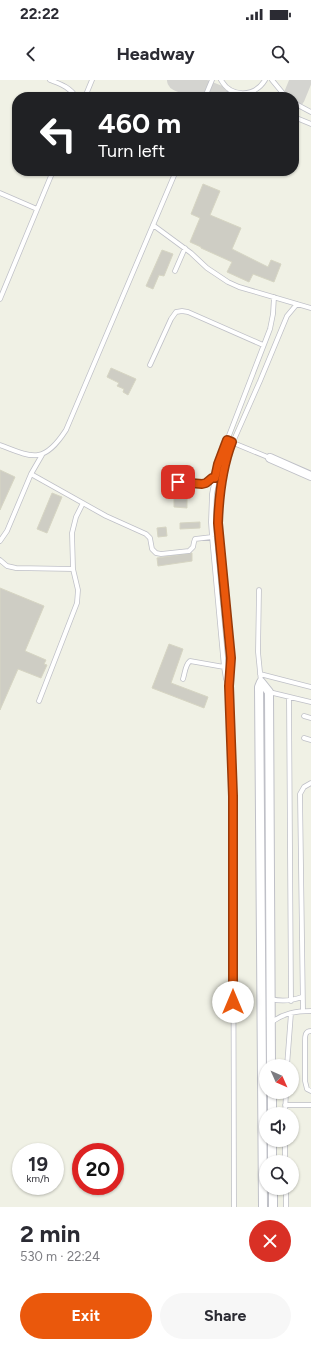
<!DOCTYPE html>
<html lang="en">
<head>
<meta charset="utf-8">
<style>
	body { margin:0; font-family:Figtree,sans-serif; background:#f7f7f7; color:#2b2b33; height:100vh; display:flex; flex-direction:column; font-size:15px; white-space:nowrap }
	* { box-sizing:border-box; margin:0 }
	p { font-size:13px; color:#7c7c81 }
	.icon { flex:none; width:22px; height:22px; fill:none; stroke:currentColor; stroke-width:2; stroke-linecap:round; stroke-linejoin:round }
	.map { position:relative; height:1127px; overflow:hidden }
	.details { display:flex; flex-direction:column; background:#fff; flex:1 }
	.details>* { flex:none }
	.top-card { position:absolute; left:12px; top:12px; width:287px; height:84px; border-radius:16px; box-shadow:0 1px 3px #0004; background:#202124; color:#fff; overflow:hidden }
	.needle { width:26px; rotate:135deg }
	.controls { position:absolute; left:259px; top:979px; display:grid; gap:8px }
	.controls a { display:grid; place-items:center; width:40px; height:40px; border-radius:50%; background:#fff; box-shadow:0 1px 3px #0004; font-size:20px }
	.speed { position:absolute; left:12px; top:1063px; display:flex; gap:8px; font-size:20px; font-weight:700; text-align:center }
	.speed>* { display:grid; place-content:center; width:52px; height:52px; border-radius:50%; background:#fff; box-shadow:0 1px 3px #0004; line-height:1 }
	.speed small { font-size:10px; font-weight:400 }
	.speed .limit { border:6px solid #d22; background:#fff; color:#111 }
	.pin { position:absolute; display:grid; place-items:center; width:34px; height:34px; color:#fff; margin:-17px; border-radius:8px; box-shadow:0 2px 6px #0006 }
	.me { position:absolute; width:44px; margin:-22px; rotate:0deg; stroke-linejoin:round; filter:drop-shadow(0 0 3px #0008) }
	.turn { display:flex; align-items:center; gap:14px; height:84px; padding:0 20px; font-size:18px }
	.turn .icon { width:52px; height:52px; stroke-width:2.5 }
	.turn b { display:block; font-size:28px; line-height:34px }
	.round { display:grid; place-items:center; flex:none; width:42px; height:42px; border-radius:21px; background:#f7f7f7 }
	.head { display:flex; align-items:center; justify-content:space-between; height:68px; padding:0 20px }
	h1 { font-size:24px; font-weight:700; line-height:30px }
	.button { display:flex; gap:8px; margin-top:auto; padding:8px 20px }
	.button a { flex:1; height:46px; border-radius:24px; background:#ea580c; color:#fff; font-size:16px; font-weight:700; line-height:46px; text-align:center }
	.button a+a { background:#f7f7f7; color:#2b2b33 }
	.status { display:flex; justify-content:space-between; align-items:center; height:28px; padding:0 20px; background:#fff; direction:ltr }
	.status svg { height:11px; fill:currentColor }
	header { display:flex; justify-content:space-between; align-items:center; height:52px; padding:0 20px; background:#fff; font-size:18px; font-weight:700 }
	.map>svg:first-child { display:block }
</style>
</head>
<body>
<div class="status"><b>22:22</b><svg viewBox="0 0 49 12"><path d="M0 12V9h3v3zM5 12V6h3v6zM10 12V3h3v9zM15 12V0h3v12zM26 1h20v11H26zM47 4h2v5h-2z"/></svg></div>
<header><svg class="icon" aria-label="back" viewBox="0 0 24 24"><path d="M15 5l-7 7 7 7"/></svg>Headway<svg class="icon" aria-label="search" viewBox="0 0 24 24"><circle cx="10" cy="10" r="6"/><path d="M15 15l6 6"/></svg></header>
<div class="map">
<svg width="311" height="1127" viewBox="0 0 311 1127">
	<rect width="100%" height="100%" fill="#f0f1e5"/>
	<g fill="none" stroke-linecap="round" stroke-linejoin="round">
		<path stroke="#d4d4d0" stroke-width="22" d="M 178,0 L 220,17
			M 294,17 L 301,0"/>
	</g>
	<path fill="#cecdc4" stroke="#d6d5c3" d="M 203,104 L 220,111 L 210,135 L 241,148 L 232,169 L 268,187 L 271,180 L 281,184 L 274,202 L 253,194 L 249,202 L 227,192 L 232,182 L 201,168 L 201,167 L 190,162 L 200,138 L 191,134 Z
		M 162,170 L 173,174 L 164,196 L 159,195 L 153,209 L 146,206 Z
		M 111,288 L 136,299 L 128,315 L 123,312 L 124,309 L 117,306 L 119,303 L 107,297 Z
		M 0,390 L 15,397 L 0,430 Z
		M 52,413 L 62,417 L 47,453 L 37,449 Z
		M 174,418 L 187,419 L 187,428 L 174,427 Z
		M 200,442 L 200,448 L 180,449 L 180,443 Z
		M 166,447 L 167,456 L 158,457 L 157,448 Z
		M 192,473 L 192,481 L 158,486 L 157,478 Z
		M 0,508 L 44,526 L 25,571 L 46,580 L 44,584 L 47,585 L 41,598 L 18,589 L 0,630 Z
		M 169,564 L 183,569 L 171,603 L 208,617 L 204,628 L 152,608 Z"/>
	<g fill="none" stroke-linecap="round" stroke-linejoin="round">
		<g stroke="#bfc0c7" stroke-width="5.5">
			<path id="lane" d="M 50,0 C 60,4 70,7 76,17
				M 221,0 C 231,18 255,17 265,0
				M 272,0 L 286,17
				M 245,14 L 250,17
				M 85,17 L 92,0
				M 205,17 L 212,0
				M 220,17 L 233,12
				M 294,23 L 311,32
				M 294,37 L 311,44
				M 0,113 L 37,129
				M 153,145 L 191,173 L 207,188 L 228,202 L 239,207 L 311,228
				M 175,191 L 185,168
				M 0,219 L 53,91
				M 150,285 L 171,239 L 176,232 L 182,231 L 188,232 L 263,265
				M 231,362 L 270,378
				M 0,365 C 33,378 44,384 66,350 L 176,91
				M 31,394 L 106,436 L 146,454 L 150,458 L 152,469 L 156,473 L 161,474 L 189,471 L 193,467 L 194,462 L 195,459 L 212,457
				M 166,402 L 202,404 L 206,403 L 212,398 L 215,398
				M 0,461 L 7,451 L 31,394 L 42,375
				M 0,480 L 7,486 L 16,488 L 73,489
				M 259,510 L 258,572 L 261,602
				M 260,594 L 311,607
				M 183,599 C 185,593 185,585 190,581 L 224,587
				M 229,606 L 226,599 L 224,587 L 212,457 L 211,442 L 212,414 L 218,384 L 270,249 L 273,234 L 274,217
				M 269,612 L 311,622
				M 289,617 L 291,921
				M 39,621 L 77,523 L 78,510 L 73,489 L 72,453 L 76,437 L 83,423
				M 304,636 L 311,638
				M 304,658 L 311,660
				M 271,919 C 282,922 291,921 302,917
				M 303,931 L 300,714 L 304,707 L 311,703
				M 272,942 C 284,933 296,931 311,931
				M 311,951 C 305,951 305,956 305,961 L 305,1001 L 307,1009 L 311,1011
				M 287,986 L 291,933
				M 285,1025 L 311,1025
				M 285,1034 L 286,1012
				M 285,1060 L 285,1082
				M 286,1108 L 286,1127
				M 234,1127 L 233,717 L 229,606 L 231,597 L 231,578 L 219,456 L 219,424 L 222,399 L 226,380 L 233,362 L 260,301 L 287,236 L 297,224"/>
		</g>
		<g stroke="#bfc0c7" stroke-width="10">
			<path id="street" d="M 270,378 L 311,396
				M 272,1012 L 272,1034
				M 272,1060 L 272,1082
				M 273,1108 L 273,1127
				M 263,1127 L 259,607 L 261,602 L 269,612 L 271,986"/>
		</g>
		<use href="#lane" stroke="#fff" stroke-width="4"/>
		<use href="#street" stroke="#fff" stroke-width="8"/>
	</g>
	<g fill="none" stroke-linecap="round" stroke-linejoin="round">
		<g stroke="#983908" stroke-width="10">
			<path id="route" d="M 178,402 L 202,404 L 206,403 L 212,398 L 215,398 L 218,384 L 227,360 L 232,362 C 222,388 219,415 218,443 L 231,578 L 229,606 L 233,716 L 233,922"/>
		</g>
		<use href="#route" stroke="#ea580c" stroke-width="7"/>
	</g>
</svg>
<div class="controls">
<a><svg class="needle" viewBox="-14 -14 28 28"><path d="M0-13l5 13h-10z" fill="#e53935"/><path d="M0 13l5-13h-10z" fill="#7c7c81"/></svg></a>
<a><svg class="icon" aria-label="sound" viewBox="0 0 24 24"><path d="M4 9h4l5-4v14l-5-4H4zM17 9q2 3 0 6"/></svg></a>
<a><svg class="icon" aria-label="search" viewBox="0 0 24 24"><circle cx="10" cy="10" r="6"/><path d="M15 15l6 6"/></svg></a>
</div>
<div class="speed"><div>19<small>km/h</small></div><div class="limit">20</div></div>
<div class="pin" style="left:178px;top:402px;background:#d93025"><svg class="icon" aria-label="arrive" viewBox="0 0 24 24"><path d="M6 21V4h12l-3 4 3 4H6"/></svg></div>
<svg class="me" style="left:233px;top:922px" viewBox="-20 -20 40 40"><circle r="19" fill="#fff"/><path d="M0-13L10 11 0 6-10 11z" fill="#ea580c"/></svg>
<div class="top-card">
<div class="turn"><svg class="icon" aria-label="left" viewBox="0 0 24 24"><path d="M17 20v-9H6M10 6l-5 5 5 5"/></svg><div><b>460 m</b>Turn left</div></div>
</div>
</div>
<section class="details">
<div class="head"><div><h1>2 min</h1><p>530 m · 22:24</p></div><a class="round" style="background:#d93025;color:#fff"><svg class="icon" aria-label="close" viewBox="0 0 24 24"><path d="M6 6l12 12M18 6L6 18"/></svg></a></div>
<div class="button"><a>Exit</a><a>Share</a></div>
</section>
</body>
</html>
